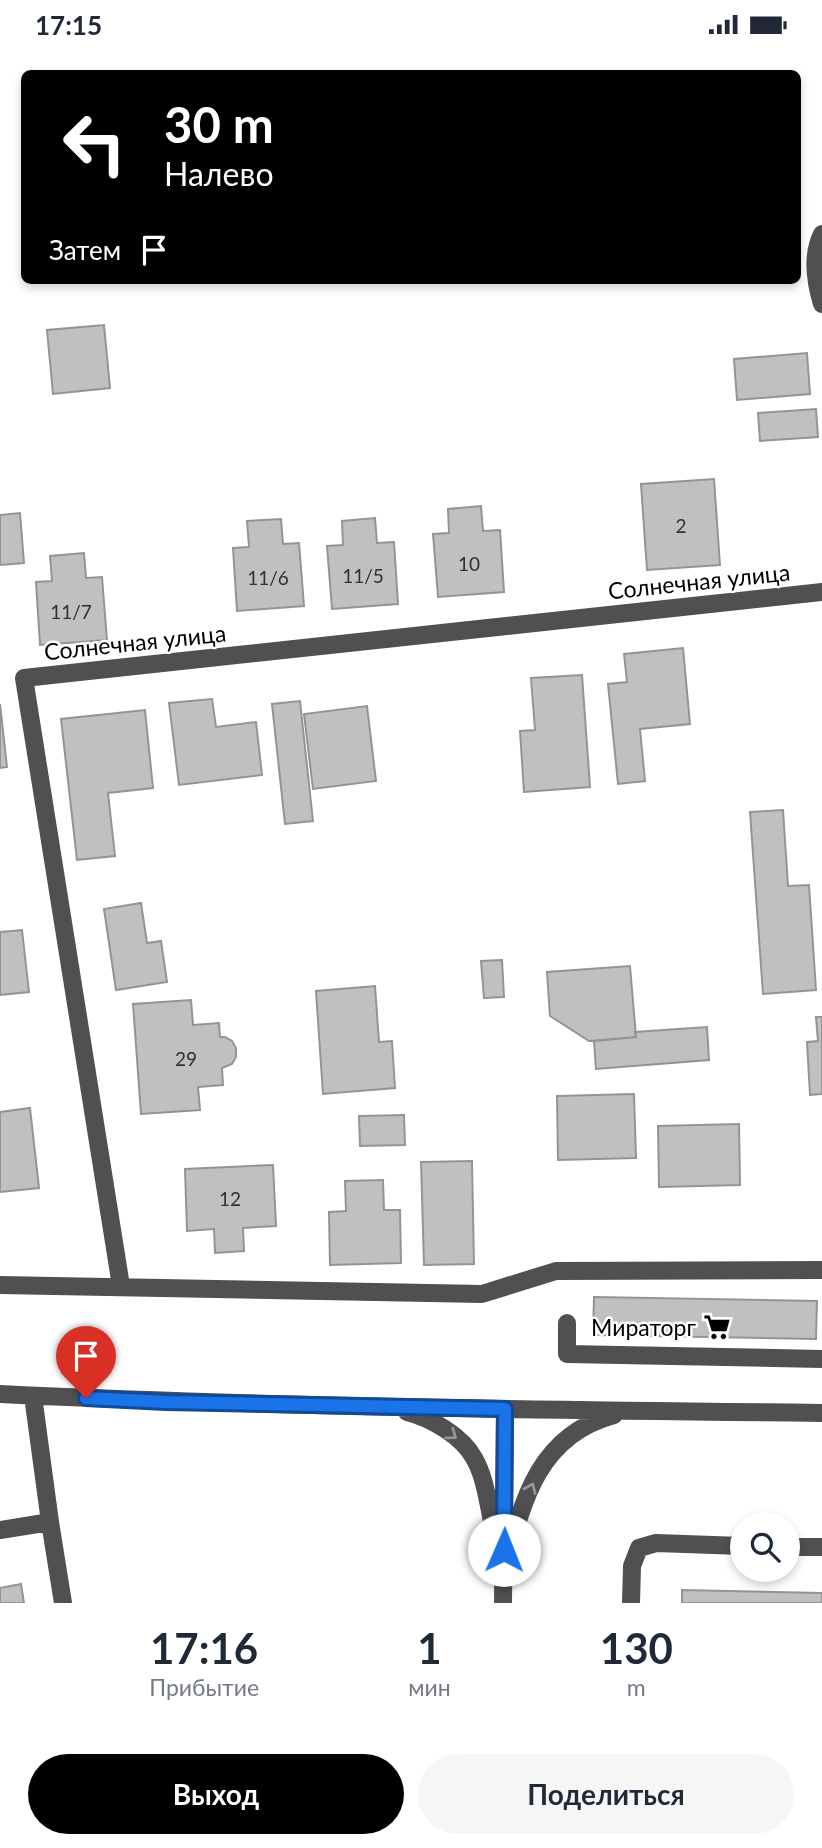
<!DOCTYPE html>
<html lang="ru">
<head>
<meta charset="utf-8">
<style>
	body { margin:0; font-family:Lato,sans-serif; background:#f6f6f7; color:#1f2937; height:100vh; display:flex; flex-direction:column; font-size:26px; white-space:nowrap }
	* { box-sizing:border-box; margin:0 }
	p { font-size:23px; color:#747a83 }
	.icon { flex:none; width:38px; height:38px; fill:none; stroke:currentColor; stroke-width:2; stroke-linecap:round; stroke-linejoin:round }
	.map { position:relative; height:1554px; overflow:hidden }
	.details { display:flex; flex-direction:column; background:#fff; flex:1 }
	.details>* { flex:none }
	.hud { position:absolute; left:21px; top:21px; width:780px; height:214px; border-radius:10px; box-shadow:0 4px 10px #0003; background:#000; color:#fff; overflow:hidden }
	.fabs { position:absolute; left:730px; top:1463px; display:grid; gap:14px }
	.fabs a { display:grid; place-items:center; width:70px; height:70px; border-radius:50%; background:#fff; box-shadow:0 4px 10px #0003; font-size:35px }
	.pin { position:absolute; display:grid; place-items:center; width:60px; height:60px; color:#fff; margin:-72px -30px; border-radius:50% 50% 50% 0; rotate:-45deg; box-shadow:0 0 7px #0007 }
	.pin .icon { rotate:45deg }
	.me { position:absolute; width:77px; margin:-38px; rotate:1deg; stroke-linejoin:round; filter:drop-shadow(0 0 5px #0008) }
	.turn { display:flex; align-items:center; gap:24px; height:147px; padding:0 28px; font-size:32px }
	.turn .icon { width:91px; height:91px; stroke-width:2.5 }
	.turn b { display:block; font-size:49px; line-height:60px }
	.then { display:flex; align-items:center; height:66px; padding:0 28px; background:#0003; gap:14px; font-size:26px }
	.eta { display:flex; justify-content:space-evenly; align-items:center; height:119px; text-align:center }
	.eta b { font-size:42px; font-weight:700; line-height:49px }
	.primary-button { display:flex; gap:14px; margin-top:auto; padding:14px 28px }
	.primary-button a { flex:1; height:80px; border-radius:42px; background:#000; color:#fff; font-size:28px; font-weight:700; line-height:80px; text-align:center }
	.primary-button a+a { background:#f6f6f7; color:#1f2937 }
	.status { display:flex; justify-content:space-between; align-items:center; height:49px; padding:0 35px; background:#fff; direction:ltr }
	.status svg { height:19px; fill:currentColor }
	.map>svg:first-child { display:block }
</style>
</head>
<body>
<div class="status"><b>17:15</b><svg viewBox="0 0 49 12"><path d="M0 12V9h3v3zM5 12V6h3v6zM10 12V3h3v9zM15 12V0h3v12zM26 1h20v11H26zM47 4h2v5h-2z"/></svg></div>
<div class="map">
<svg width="822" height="1554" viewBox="0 0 822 1554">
	<rect width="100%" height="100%" fill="#fff"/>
	<path fill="#c0c0c0" stroke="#949494" stroke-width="2" d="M 104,276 L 110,339 L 53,345 L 47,281 Z
		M 807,304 L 810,345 L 737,351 L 734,310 Z
		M 816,360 L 818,388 L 760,392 L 758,364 Z
		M 714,430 L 720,516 L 647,521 L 641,435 Z
		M 481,457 L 483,482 L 500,481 L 504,543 L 438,548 L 433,485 L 449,484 L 448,460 Z
		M 20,464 L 24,514 L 0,516 L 0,466 Z
		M 375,469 L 377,494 L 394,493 L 398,555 L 332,560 L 327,497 L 343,496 L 342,472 Z
		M 281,470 L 283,495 L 299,494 L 304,557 L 237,562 L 233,499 L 249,498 L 247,472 Z
		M 84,504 L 86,529 L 102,528 L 107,591 L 40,596 L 36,533 L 52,532 L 50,507 Z
		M 683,599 L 690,675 L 640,680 L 645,732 L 618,735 L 608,635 L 627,633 L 624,605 Z
		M 582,626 L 590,738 L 524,743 L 520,682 L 535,681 L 531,629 Z
		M 212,650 L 216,678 L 256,673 L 262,726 L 179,736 L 169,654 Z
		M 300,652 L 313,772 L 285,775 L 272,655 Z
		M 0,655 L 7,718 L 0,719 Z
		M 367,657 L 376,732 L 313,740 L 304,665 Z
		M 145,661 L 153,739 L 108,744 L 115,807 L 77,811 L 61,670 Z
		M 783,761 L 788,837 L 809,836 L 816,941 L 763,945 L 750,763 Z
		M 141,854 L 147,894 L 161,892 L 167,933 L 116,941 L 104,860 Z
		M 22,881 L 29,943 L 0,946 L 0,883 Z
		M 502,911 L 504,948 L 484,949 L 481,912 Z
		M 630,917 L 636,988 L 589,992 L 550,967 L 547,923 Z
		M 375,937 L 379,993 L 392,992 L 395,1039 L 323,1045 L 316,942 Z
		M 191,951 L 193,976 L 219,974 L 220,988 L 225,988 L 232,992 L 236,999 L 236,1008 L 232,1015 L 222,1019 L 223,1036 L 198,1038 L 200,1061 L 141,1065 L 133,955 Z
		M 816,968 L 822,968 L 822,1045 L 810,1046 L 807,993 L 818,992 Z
		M 707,978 L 709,1011 L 596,1020 L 594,992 L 636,988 L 635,983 Z
		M 634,1045 L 636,1109 L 558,1111 L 557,1047 Z
		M 30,1059 L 39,1139 L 0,1143 L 0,1063 Z
		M 404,1066 L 405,1096 L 360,1097 L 359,1067 Z
		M 739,1075 L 740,1136 L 659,1138 L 658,1077 Z
		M 472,1112 L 474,1215 L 424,1216 L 421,1113 Z
		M 273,1116 L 276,1177 L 243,1179 L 244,1202 L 215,1204 L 214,1180 L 187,1182 L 185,1120 Z
		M 383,1131 L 384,1161 L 400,1161 L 401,1214 L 330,1216 L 329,1163 L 346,1162 L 345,1132 Z
		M 594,1248 L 817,1252 L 816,1290 L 593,1286 Z
		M 21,1535 L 24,1554 L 0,1554 L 0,1539 Z
		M 682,1541 L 822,1544 L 822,1554 L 682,1554 Z"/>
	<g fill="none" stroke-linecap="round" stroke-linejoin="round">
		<path stroke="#505050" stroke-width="18" d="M 822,185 C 811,207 815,232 822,255
			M 0,1236 L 482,1245 L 556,1222 L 822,1221
			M 121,1237 L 24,629 L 822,543
			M 567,1274 L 567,1305 L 822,1310
			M 0,1345 C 274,1358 548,1361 822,1364
			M 33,1347 L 50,1473 L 63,1554
			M 407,1363 C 431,1369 462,1387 474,1409 C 484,1426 487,1448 491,1467 C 494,1486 498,1504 502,1522
			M 0,1481 L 50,1473
			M 788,1498 L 822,1498
			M 503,1527 C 521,1458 535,1387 614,1366
			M 503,1554 L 505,1360
			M 631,1554 L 632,1517 L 639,1499 L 656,1494 L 742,1497"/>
	</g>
	<defs><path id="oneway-chevron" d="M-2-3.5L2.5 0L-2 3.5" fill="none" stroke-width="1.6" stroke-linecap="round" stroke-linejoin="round" transform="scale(1.75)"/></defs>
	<g stroke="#969696">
		<use href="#oneway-chevron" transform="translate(452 1386) rotate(36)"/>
		<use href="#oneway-chevron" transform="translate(531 1439) rotate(-66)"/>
	</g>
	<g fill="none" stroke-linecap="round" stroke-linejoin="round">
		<g stroke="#114b97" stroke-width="18">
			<path id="route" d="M 86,1349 L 166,1353 L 505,1360 L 504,1501"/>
		</g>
		<use href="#route" stroke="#1a73e8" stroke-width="12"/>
	</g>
	<defs>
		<g id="supermarket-bare" transform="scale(2.1)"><path d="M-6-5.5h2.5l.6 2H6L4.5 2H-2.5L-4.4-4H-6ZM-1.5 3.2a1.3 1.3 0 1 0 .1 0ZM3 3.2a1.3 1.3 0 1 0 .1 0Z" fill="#000" stroke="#fff" stroke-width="2.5" paint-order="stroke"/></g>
	</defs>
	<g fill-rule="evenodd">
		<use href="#supermarket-bare" x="717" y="1278"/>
	</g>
	<g text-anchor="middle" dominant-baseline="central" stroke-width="5" stroke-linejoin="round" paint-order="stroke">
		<g font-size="19" fill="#303030">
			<text x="681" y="476">2</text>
			<text x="469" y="514">10</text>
			<text x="363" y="526">11/5</text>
			<text x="268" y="528">11/6</text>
			<text x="71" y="562">11/7</text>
			<text x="186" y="1009">29</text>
			<text x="230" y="1149">12</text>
		</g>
		<g font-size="23" fill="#000" stroke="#fff">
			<text transform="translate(699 532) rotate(-6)">Солнечная улица</text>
			<text transform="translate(135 593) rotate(-6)">Солнечная улица</text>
		</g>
		<g font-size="23" fill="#000" stroke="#fff" text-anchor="end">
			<text x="696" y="1278">Мираторг</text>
		</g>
	</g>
</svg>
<div class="fabs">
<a><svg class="icon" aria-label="search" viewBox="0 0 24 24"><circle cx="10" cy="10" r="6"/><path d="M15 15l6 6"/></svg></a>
</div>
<div class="pin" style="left:86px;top:1349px;background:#d93025"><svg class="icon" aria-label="arrive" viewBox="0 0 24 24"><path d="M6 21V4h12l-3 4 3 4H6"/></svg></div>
<svg class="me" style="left:504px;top:1501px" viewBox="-20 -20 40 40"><circle r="19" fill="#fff"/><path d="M0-13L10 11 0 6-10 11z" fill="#1a73e8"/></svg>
<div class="hud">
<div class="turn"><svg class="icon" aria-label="left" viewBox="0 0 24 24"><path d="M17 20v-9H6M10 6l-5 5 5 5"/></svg><div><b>30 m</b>Налево</div></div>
<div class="then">Затем<svg class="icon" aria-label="arrive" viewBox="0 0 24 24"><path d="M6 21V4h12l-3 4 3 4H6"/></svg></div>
</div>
</div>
<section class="details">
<div class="eta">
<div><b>17:16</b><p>Прибытие</p></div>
<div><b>1</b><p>мин</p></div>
<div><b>130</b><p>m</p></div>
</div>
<div class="primary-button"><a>Выход</a><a>Поделиться</a></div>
</section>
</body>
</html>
